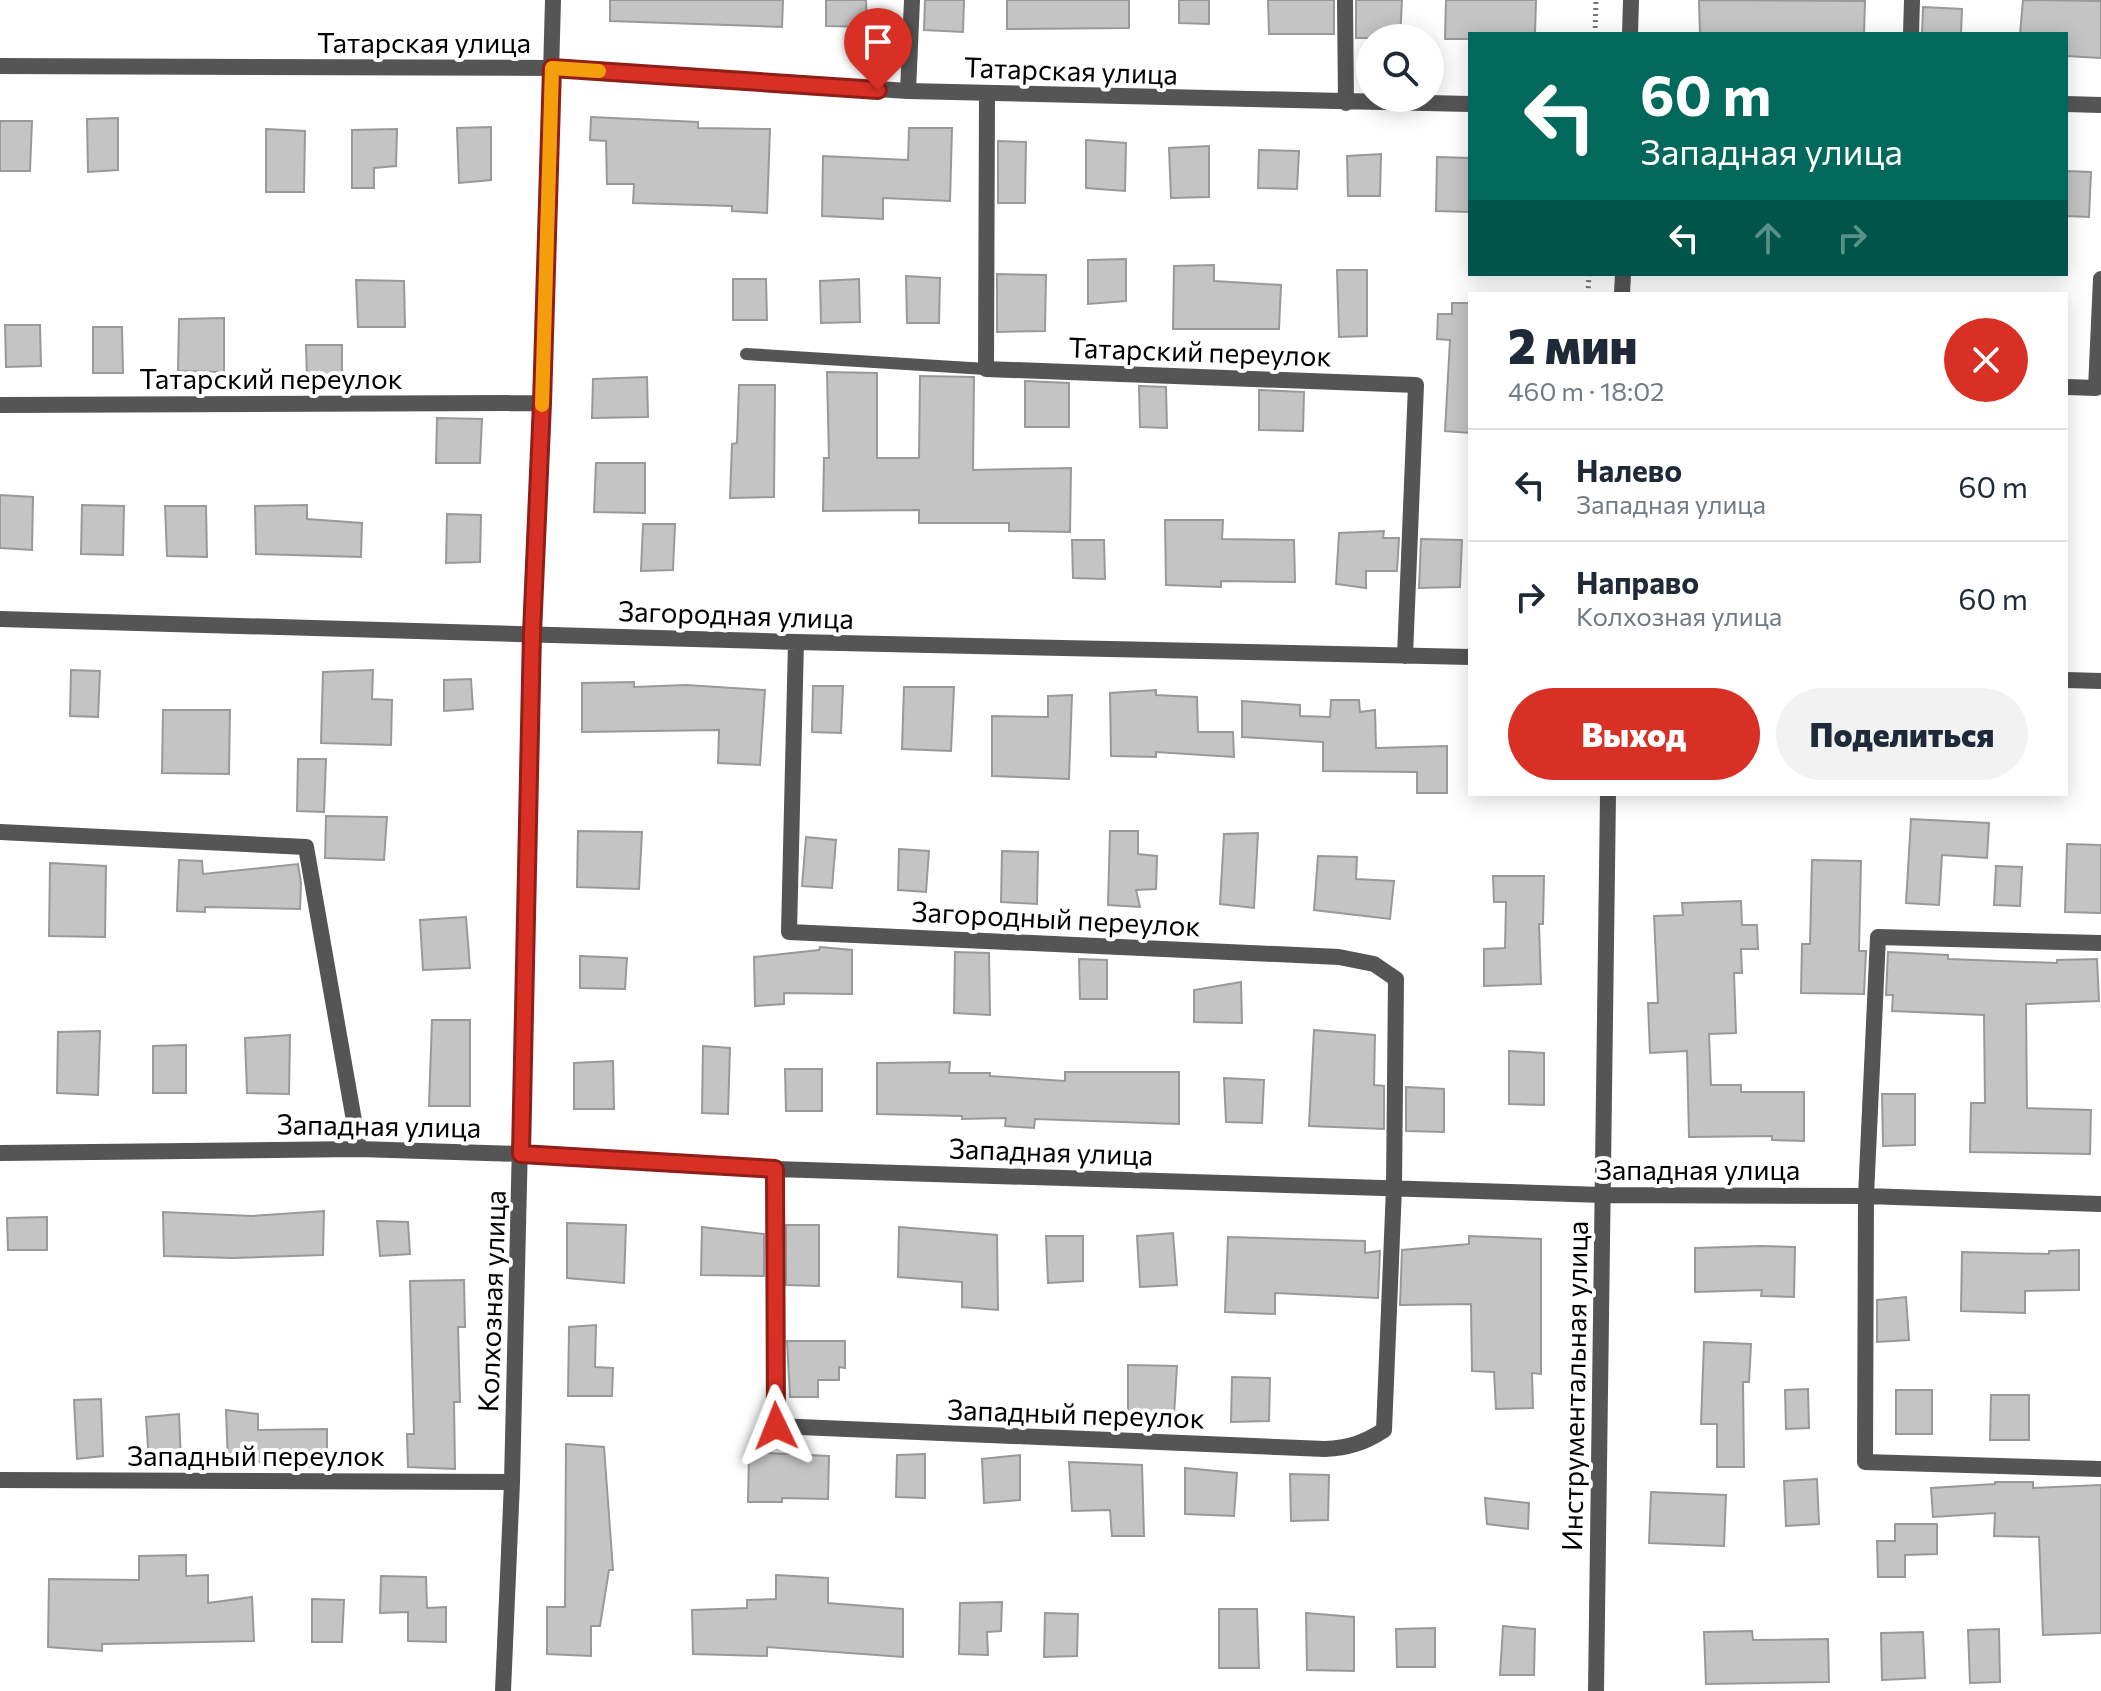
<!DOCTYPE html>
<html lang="ru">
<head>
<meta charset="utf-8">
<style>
	body { margin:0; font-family:Commissioner,sans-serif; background:#f2f2f3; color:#1f2937; height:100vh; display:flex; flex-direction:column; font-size:30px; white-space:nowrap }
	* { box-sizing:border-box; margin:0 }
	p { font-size:26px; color:#747a83 }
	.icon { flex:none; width:44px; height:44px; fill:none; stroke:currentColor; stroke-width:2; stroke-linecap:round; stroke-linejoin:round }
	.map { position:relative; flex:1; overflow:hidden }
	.side { position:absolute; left:1468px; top:292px; width:600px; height:504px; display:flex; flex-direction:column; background:#fff; border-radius:0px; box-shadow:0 4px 20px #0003 }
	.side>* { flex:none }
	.hud { position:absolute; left:1468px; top:32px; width:600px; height:244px; border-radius:0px; box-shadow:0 4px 20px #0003; background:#00695c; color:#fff; overflow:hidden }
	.tools { position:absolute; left:1356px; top:24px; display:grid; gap:16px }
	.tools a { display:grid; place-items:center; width:88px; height:88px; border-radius:50%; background:#fff; box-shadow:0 4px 20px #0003; font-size:40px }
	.pin { position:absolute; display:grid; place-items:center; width:68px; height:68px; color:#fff; margin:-82px -34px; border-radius:50% 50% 50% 0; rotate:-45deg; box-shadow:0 0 8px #0007 }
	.pin .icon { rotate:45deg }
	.me { position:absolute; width:88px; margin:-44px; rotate:358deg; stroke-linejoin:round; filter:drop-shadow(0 0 6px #0008) }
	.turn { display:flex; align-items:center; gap:28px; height:168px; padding:0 40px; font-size:36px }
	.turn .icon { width:104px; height:104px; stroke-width:2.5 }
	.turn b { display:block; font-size:56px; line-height:68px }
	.lanes { display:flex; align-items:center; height:76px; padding:0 40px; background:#0003; justify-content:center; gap:40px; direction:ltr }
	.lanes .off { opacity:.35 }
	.round { display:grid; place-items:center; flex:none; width:84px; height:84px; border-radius:42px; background:#f2f2f3 }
	.head { display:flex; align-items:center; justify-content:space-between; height:136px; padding:0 40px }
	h1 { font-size:48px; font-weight:800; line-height:60px }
	.primary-button { display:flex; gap:16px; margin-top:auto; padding:16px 40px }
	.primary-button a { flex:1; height:92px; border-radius:48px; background:#d93025; color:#fff; font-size:32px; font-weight:800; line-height:92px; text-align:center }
	.primary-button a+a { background:#f2f2f3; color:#1f2937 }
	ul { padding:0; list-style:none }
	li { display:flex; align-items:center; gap:24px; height:112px; padding:0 40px; border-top:2px solid #e0e1e3 }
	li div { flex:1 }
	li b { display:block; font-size:30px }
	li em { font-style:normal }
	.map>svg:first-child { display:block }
</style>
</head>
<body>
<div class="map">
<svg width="2101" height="1691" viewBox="0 0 2101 1691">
	<rect width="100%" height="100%" fill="#fff"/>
	<path fill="#c4c4c4" stroke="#999" stroke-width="2" d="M 610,0 L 783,0 L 782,27 L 610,21 Z
		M 826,0 L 866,0 L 867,27 L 826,26 Z
		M 925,0 L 964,0 L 963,32 L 924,30 Z
		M 1007,0 L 1129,0 L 1129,28 L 1007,29 Z
		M 1179,0 L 1209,0 L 1209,24 L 1179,23 Z
		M 1268,0 L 1334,0 L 1334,34 L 1269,34 Z
		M 1356,0 L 1402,0 L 1400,38 L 1356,38 Z
		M 1446,0 L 1536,0 L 1535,34 L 1470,34 L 1470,39 L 1445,39 Z
		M 1699,0 L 1865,1 L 1864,34 L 1700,34 Z
		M 2023,0 L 2101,1 L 2101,58 L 2066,56 L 2066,34 L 2020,34 Z
		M 1923,7 L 1962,9 L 1961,34 L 1922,34 Z
		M 591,117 L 698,122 L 698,128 L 770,129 L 767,213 L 732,211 L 732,206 L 633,203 L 634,184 L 607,184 L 606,141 L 590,140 Z
		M 118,118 L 118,170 L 88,172 L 87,119 Z
		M 0,121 L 32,121 L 30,171 L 0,171 Z
		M 491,127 L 491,180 L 459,183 L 457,128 Z
		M 909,128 L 952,128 L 950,201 L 883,198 L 883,219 L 822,216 L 823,156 L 908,160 Z
		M 266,129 L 305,131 L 304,192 L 266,192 Z
		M 397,129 L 396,166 L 374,168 L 374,188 L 352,188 L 352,130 Z
		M 1086,140 L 1126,143 L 1125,191 L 1086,188 Z
		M 998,141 L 1026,142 L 1025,203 L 998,203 Z
		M 1209,146 L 1209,197 L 1171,198 L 1169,148 Z
		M 1259,150 L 1299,151 L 1297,189 L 1258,188 Z
		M 1381,154 L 1380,196 L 1348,196 L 1347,156 Z
		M 1437,157 L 1470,158 L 1469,212 L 1436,211 Z
		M 2066,171 L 2091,172 L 2089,217 L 2066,216 Z
		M 1126,259 L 1126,301 L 1088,304 L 1088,260 Z
		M 1214,265 L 1214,281 L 1281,285 L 1279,329 L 1173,329 L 1174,266 Z
		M 1337,270 L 1367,270 L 1367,336 L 1339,337 Z
		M 997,274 L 1046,275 L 1045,331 L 997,332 Z
		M 906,276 L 940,278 L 939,323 L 907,323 Z
		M 733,279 L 766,279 L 767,320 L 733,320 Z
		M 859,279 L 860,322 L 821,323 L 820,281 Z
		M 356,280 L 404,281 L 405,327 L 358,327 Z
		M 1452,303 L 1470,303 L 1470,433 L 1445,431 L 1450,340 L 1437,339 L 1438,314 L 1452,314 Z
		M 224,318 L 224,372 L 178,371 L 179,319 Z
		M 5,325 L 40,325 L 41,366 L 6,367 Z
		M 93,327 L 122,327 L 123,373 L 93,373 Z
		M 306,345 L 342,345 L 342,379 L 307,380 Z
		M 827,372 L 877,373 L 877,458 L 919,458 L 920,376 L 974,377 L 973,470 L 1071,468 L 1070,532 L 1009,531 L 1009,523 L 919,523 L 919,510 L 823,511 L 824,458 L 829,458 Z
		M 647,377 L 648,417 L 592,418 L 593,379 Z
		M 1025,381 L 1069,383 L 1069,427 L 1025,427 Z
		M 739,385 L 775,385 L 774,497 L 730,498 L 732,444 L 737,443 Z
		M 1139,386 L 1166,387 L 1167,428 L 1140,427 Z
		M 1259,390 L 1304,392 L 1303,431 L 1259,430 Z
		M 437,418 L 482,419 L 480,463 L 436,463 Z
		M 596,463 L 645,463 L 645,513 L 594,512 Z
		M 0,495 L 33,497 L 32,550 L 0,548 Z
		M 82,505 L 124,506 L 123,555 L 81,554 Z
		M 307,505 L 307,519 L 362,523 L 361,557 L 256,554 L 255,506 Z
		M 165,506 L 206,506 L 207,557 L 167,556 Z
		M 447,514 L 481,515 L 480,562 L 446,563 Z
		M 1165,520 L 1223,520 L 1222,539 L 1294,540 L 1295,582 L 1221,581 L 1221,587 L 1166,585 Z
		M 643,524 L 675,524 L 673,570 L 641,571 Z
		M 1384,531 L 1383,538 L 1399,538 L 1397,571 L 1366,571 L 1366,588 L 1336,584 L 1339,533 Z
		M 1421,539 L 1462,540 L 1460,587 L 1419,588 Z
		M 1072,540 L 1104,540 L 1105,579 L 1073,578 Z
		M 71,670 L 100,671 L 98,717 L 70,716 Z
		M 373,670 L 372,699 L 392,700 L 391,745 L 321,743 L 323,672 Z
		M 471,679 L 473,709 L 444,711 L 444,680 Z
		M 634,682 L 634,687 L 686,685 L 765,690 L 760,765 L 718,763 L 719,730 L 582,732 L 582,683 Z
		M 813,686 L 843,686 L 841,733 L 812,732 Z
		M 904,687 L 954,687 L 951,751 L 902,749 Z
		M 1156,690 L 1156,695 L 1197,697 L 1198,732 L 1233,732 L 1234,757 L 1156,752 L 1156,757 L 1111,756 L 1110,693 Z
		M 1072,695 L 1069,779 L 992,776 L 992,716 L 1048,717 L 1048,696 Z
		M 1331,700 L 1359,700 L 1360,712 L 1375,710 L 1376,748 L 1447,746 L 1447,793 L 1417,793 L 1417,772 L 1323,771 L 1323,742 L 1242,737 L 1242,701 L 1300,705 L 1300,716 L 1330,717 Z
		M 163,710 L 230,710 L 229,774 L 162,773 Z
		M 298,759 L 326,759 L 324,812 L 297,811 Z
		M 326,816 L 387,817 L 384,860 L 325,858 Z
		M 1911,819 L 1989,823 L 1987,858 L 1942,855 L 1939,905 L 1906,903 Z
		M 578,831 L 642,832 L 639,889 L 577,887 Z
		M 1110,831 L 1138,831 L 1138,854 L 1157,856 L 1156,889 L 1136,890 L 1140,907 L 1108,905 Z
		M 1258,833 L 1254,908 L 1220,904 L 1224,834 Z
		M 806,837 L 836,840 L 832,888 L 802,886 Z
		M 2067,844 L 2101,845 L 2101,913 L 2065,912 Z
		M 899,849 L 929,851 L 926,892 L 898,890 Z
		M 1002,851 L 1038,852 L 1037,904 L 1001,902 Z
		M 1318,856 L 1357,857 L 1356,879 L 1394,881 L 1390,919 L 1314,910 Z
		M 179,860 L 202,861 L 203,874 L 298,864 L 301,883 L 300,909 L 205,907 L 205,912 L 177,911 Z
		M 1812,860 L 1861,861 L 1859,951 L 1866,951 L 1864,994 L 1801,993 L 1802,944 L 1810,944 Z
		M 50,863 L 106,866 L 105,937 L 49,936 Z
		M 1996,866 L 2022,867 L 2020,906 L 1994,905 Z
		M 1493,876 L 1544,876 L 1543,924 L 1539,924 L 1541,984 L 1484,986 L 1484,949 L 1505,948 L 1506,902 L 1494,902 Z
		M 1741,901 L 1742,925 L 1757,925 L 1758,949 L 1741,949 L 1742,973 L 1734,973 L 1736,1033 L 1709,1034 L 1711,1085 L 1741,1085 L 1741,1092 L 1804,1092 L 1804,1141 L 1772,1140 L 1772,1136 L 1689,1137 L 1687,1051 L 1650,1053 L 1648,1003 L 1658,1003 L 1654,916 L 1683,915 L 1682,903 Z
		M 466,917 L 470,968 L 423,970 L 420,920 Z
		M 820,947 L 852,950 L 852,994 L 784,993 L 784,1004 L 755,1006 L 754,957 L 819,950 Z
		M 955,952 L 989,953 L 990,1015 L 954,1013 Z
		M 1888,952 L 1948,955 L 1948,959 L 2057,963 L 2057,960 L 2097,959 L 2099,1001 L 2026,1004 L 2027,1108 L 2091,1110 L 2090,1154 L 1970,1152 L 1971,1103 L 1985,1103 L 1984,1015 L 1892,1011 L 1893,995 L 1886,995 Z
		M 580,956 L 627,958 L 625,989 L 580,988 Z
		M 1079,959 L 1107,960 L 1107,999 L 1080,999 Z
		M 1241,982 L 1242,1023 L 1194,1022 L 1194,990 Z
		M 432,1020 L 470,1020 L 470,1106 L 429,1106 Z
		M 1314,1030 L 1375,1035 L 1374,1085 L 1384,1086 L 1384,1129 L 1309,1126 Z
		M 100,1031 L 98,1095 L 57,1093 L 58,1032 Z
		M 290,1035 L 289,1094 L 247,1093 L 245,1038 Z
		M 186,1045 L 186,1093 L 153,1093 L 153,1046 Z
		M 703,1046 L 730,1048 L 728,1114 L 702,1113 Z
		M 1509,1051 L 1544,1053 L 1544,1105 L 1509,1104 Z
		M 613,1061 L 614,1109 L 574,1109 L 574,1063 Z
		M 950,1062 L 949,1073 L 990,1073 L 990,1076 L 1065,1081 L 1065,1072 L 1179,1072 L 1179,1124 L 1035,1119 L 1034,1128 L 1005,1126 L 1006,1118 L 962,1119 L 962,1116 L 877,1114 L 877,1063 Z
		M 785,1069 L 822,1069 L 822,1111 L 786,1111 Z
		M 1224,1078 L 1264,1080 L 1262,1123 L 1226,1122 Z
		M 1406,1087 L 1444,1089 L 1444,1132 L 1406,1131 Z
		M 1882,1094 L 1915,1094 L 1915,1145 L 1883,1146 Z
		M 324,1211 L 323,1255 L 233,1258 L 164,1256 L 163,1212 L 252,1216 Z
		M 47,1217 L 47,1250 L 8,1250 L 7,1218 Z
		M 377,1221 L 408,1222 L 410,1254 L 380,1256 Z
		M 567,1223 L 626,1225 L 624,1283 L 567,1278 Z
		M 786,1225 L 819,1225 L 819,1286 L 786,1285 Z
		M 702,1227 L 764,1234 L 764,1276 L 701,1275 Z
		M 899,1227 L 997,1235 L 998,1310 L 962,1307 L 962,1282 L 898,1277 Z
		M 1173,1233 L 1177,1285 L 1140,1287 L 1137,1236 Z
		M 1046,1236 L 1083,1236 L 1083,1281 L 1048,1283 Z
		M 1469,1236 L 1541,1239 L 1541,1374 L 1532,1373 L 1533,1408 L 1496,1409 L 1494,1372 L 1472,1371 L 1471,1304 L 1400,1305 L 1402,1250 L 1469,1244 Z
		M 1228,1237 L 1365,1241 L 1365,1253 L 1380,1251 L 1378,1298 L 1275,1293 L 1275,1314 L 1225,1312 Z
		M 1760,1246 L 1795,1247 L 1794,1297 L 1761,1296 L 1762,1290 L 1695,1292 L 1695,1248 Z
		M 2079,1250 L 2079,1290 L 2025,1291 L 2025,1313 L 1961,1311 L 1962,1252 L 2049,1254 L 2049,1251 Z
		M 464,1280 L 465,1327 L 458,1327 L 460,1402 L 454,1402 L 455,1469 L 408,1467 L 407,1434 L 414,1434 L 410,1281 Z
		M 1906,1297 L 1909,1340 L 1877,1342 L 1877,1300 Z
		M 596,1325 L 595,1367 L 613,1368 L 612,1396 L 568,1396 L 569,1327 Z
		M 787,1341 L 845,1341 L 845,1368 L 839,1367 L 839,1380 L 818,1380 L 818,1397 L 790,1397 Z
		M 1704,1342 L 1751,1344 L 1749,1382 L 1743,1382 L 1744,1467 L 1717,1467 L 1717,1424 L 1701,1424 Z
		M 1128,1365 L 1177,1366 L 1174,1416 L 1128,1417 Z
		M 1232,1377 L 1270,1378 L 1269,1421 L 1231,1422 Z
		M 1808,1389 L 1809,1428 L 1786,1429 L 1785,1390 Z
		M 1896,1390 L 1932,1390 L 1932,1434 L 1896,1434 Z
		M 1991,1395 L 2029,1395 L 2029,1440 L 1990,1440 Z
		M 101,1399 L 103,1456 L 77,1459 L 74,1400 Z
		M 226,1410 L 258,1414 L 258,1430 L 327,1429 L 327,1466 L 300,1467 L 300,1460 L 228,1463 Z
		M 179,1414 L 181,1462 L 149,1462 L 146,1417 Z
		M 566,1444 L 604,1447 L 613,1570 L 609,1570 L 600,1626 L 591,1626 L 591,1656 L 547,1654 L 547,1607 L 565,1607 Z
		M 749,1452 L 829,1456 L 828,1499 L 782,1498 L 782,1502 L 748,1502 Z
		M 925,1454 L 925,1498 L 896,1497 L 897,1455 Z
		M 1020,1455 L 1020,1500 L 984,1503 L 982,1459 Z
		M 1069,1462 L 1142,1465 L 1144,1536 L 1112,1536 L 1110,1510 L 1072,1511 Z
		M 1185,1468 L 1237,1473 L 1234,1516 L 1185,1514 Z
		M 1290,1474 L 1329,1475 L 1328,1520 L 1291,1521 Z
		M 1817,1479 L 1819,1524 L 1786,1526 L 1784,1481 Z
		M 1995,1482 L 2033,1482 L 2033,1488 L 2101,1485 L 2101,1633 L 2043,1635 L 2039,1537 L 1994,1536 L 1995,1513 L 1933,1517 L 1931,1488 L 1995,1484 Z
		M 1651,1492 L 1726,1495 L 1724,1546 L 1649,1543 Z
		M 1485,1498 L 1529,1503 L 1528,1529 L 1487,1524 Z
		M 1895,1524 L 1937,1524 L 1937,1554 L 1905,1555 L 1905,1577 L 1878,1577 L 1877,1541 L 1895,1541 Z
		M 186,1555 L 186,1576 L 208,1575 L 208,1603 L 252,1597 L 254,1641 L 102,1644 L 102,1651 L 48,1647 L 49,1579 L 139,1580 L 139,1556 Z
		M 776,1575 L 828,1578 L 828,1603 L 903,1609 L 903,1657 L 767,1647 L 767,1656 L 693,1654 L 692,1610 L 747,1608 L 747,1600 L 776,1599 Z
		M 381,1576 L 426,1577 L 427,1608 L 446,1607 L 446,1642 L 408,1641 L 408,1612 L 380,1613 Z
		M 312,1599 L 344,1600 L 342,1642 L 312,1642 Z
		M 1002,1602 L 1001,1631 L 987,1632 L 988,1655 L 959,1654 L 960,1603 Z
		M 1219,1609 L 1257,1609 L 1259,1668 L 1219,1668 Z
		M 1045,1613 L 1078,1614 L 1077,1656 L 1044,1657 Z
		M 1306,1613 L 1354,1617 L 1354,1671 L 1307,1670 Z
		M 1503,1626 L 1535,1629 L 1534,1675 L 1500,1675 Z
		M 1435,1628 L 1435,1667 L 1397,1667 L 1396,1629 Z
		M 1999,1629 L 2000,1682 L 1970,1683 L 1968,1630 Z
		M 1752,1631 L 1753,1640 L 1828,1639 L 1829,1682 L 1706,1684 L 1704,1632 Z
		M 1923,1632 L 1925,1678 L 1882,1680 L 1881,1633 Z"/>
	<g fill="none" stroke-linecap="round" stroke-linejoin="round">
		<path stroke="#777" stroke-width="5" stroke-dasharray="2 4" stroke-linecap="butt" d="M 1595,34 L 1596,0
			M 1588,294 L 1589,274"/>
		<path stroke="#555" stroke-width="12" d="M 746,354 L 986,369"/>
		<path stroke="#555" stroke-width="16" d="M 1345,0 L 1346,103
			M 1630,34 L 1631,0
			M 1911,34 L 1912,0
			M 0,66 L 552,68 L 908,91 L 1470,104
			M 908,91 L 912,0
			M 987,94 L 986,369 L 1416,385 L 1405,656
			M 2066,104 L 2101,105
			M 1622,294 L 1623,274
			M 2066,387 L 2096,388 L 2101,279
			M 0,405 L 542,403
			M 0,619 L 796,642 L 1470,657
			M 2066,680 L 2101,681
			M 0,832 L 306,847 L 359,1149
			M 2101,943 L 1878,937 L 1866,1196 L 1865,1462 L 2101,1469
			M 0,1153 L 359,1149 L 521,1154 L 775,1169 L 1603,1195 L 1866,1196 L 2101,1204
			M 775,1169 L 776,1426 L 1325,1449 C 1348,1448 1364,1443 1384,1430 L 1394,1188 L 1396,979 L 1374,964 L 1339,957 L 789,932 L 796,642
			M 0,1480 L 512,1482
			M 503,1691 L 512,1482 L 532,633 L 542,403 L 553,0
			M 1596,1691 L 1608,794"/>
	</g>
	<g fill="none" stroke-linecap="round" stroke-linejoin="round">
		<g stroke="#8d1f18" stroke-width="20">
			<path id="route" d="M 776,1426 L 775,1169 L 521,1154 L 532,633 L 542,403 L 552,68 L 878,90"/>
		</g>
		<use href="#route" stroke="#d93025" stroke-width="14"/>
		<path stroke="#f59e0b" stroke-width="14" d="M 542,405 L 552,68 L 599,71"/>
	</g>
	<g text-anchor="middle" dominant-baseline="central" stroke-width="8" stroke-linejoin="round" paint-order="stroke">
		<g font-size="28" fill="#000" stroke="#fff">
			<text x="424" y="42">Татарская улица</text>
			<text transform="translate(1071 70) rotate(2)">Татарская улица</text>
			<text transform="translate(1200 351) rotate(2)">Татарский переулок</text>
			<text x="271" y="378">Татарский переулок</text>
			<text transform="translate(736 614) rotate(2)">Загородная улица</text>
			<text transform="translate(1056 918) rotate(3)">Загородный переулок</text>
			<text transform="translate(379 1125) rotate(1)">Западная улица</text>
			<text transform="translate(1051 1151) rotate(2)">Западная улица</text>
			<text x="1698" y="1169">Западная улица</text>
			<text transform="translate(491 1301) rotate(-88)">Колхозная улица</text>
			<text transform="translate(1574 1386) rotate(-89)">Инструментальная улица</text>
			<text transform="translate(1076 1413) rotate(2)">Западный переулок</text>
			<text x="256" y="1455">Западный переулок</text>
		</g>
	</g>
</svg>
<div class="tools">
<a><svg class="icon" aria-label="search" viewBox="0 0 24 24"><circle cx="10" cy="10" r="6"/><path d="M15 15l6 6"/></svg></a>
</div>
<div class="pin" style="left:878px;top:90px;background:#d93025"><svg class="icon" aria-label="arrive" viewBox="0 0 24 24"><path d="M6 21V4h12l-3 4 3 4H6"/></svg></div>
<svg class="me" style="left:776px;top:1426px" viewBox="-20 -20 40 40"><path d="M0-17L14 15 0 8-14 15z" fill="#d93025" stroke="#fff" stroke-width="4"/></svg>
<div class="hud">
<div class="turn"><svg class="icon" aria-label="left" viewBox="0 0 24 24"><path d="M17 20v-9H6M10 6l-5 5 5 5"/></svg><div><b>60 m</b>Западная улица</div></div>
<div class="lanes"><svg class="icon" aria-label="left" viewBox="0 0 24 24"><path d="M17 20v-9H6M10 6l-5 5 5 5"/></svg><svg class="icon off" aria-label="ahead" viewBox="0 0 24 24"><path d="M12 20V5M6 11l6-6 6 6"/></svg><svg class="icon off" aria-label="right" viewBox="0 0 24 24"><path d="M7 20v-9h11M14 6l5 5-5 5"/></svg></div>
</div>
<section class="side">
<div class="head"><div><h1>2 мин</h1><p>460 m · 18:02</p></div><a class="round" style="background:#d93025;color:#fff"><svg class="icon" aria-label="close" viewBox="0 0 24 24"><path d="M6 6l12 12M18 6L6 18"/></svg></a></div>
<ul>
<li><svg class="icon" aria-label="left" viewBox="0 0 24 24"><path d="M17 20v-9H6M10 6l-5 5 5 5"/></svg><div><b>Налево</b><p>Западная улица</p></div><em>60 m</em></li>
<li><svg class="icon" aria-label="right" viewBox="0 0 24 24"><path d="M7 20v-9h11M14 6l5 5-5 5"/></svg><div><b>Направо</b><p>Колхозная улица</p></div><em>60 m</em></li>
</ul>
<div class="primary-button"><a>Выход</a><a>Поделиться</a></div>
</section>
</div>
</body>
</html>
